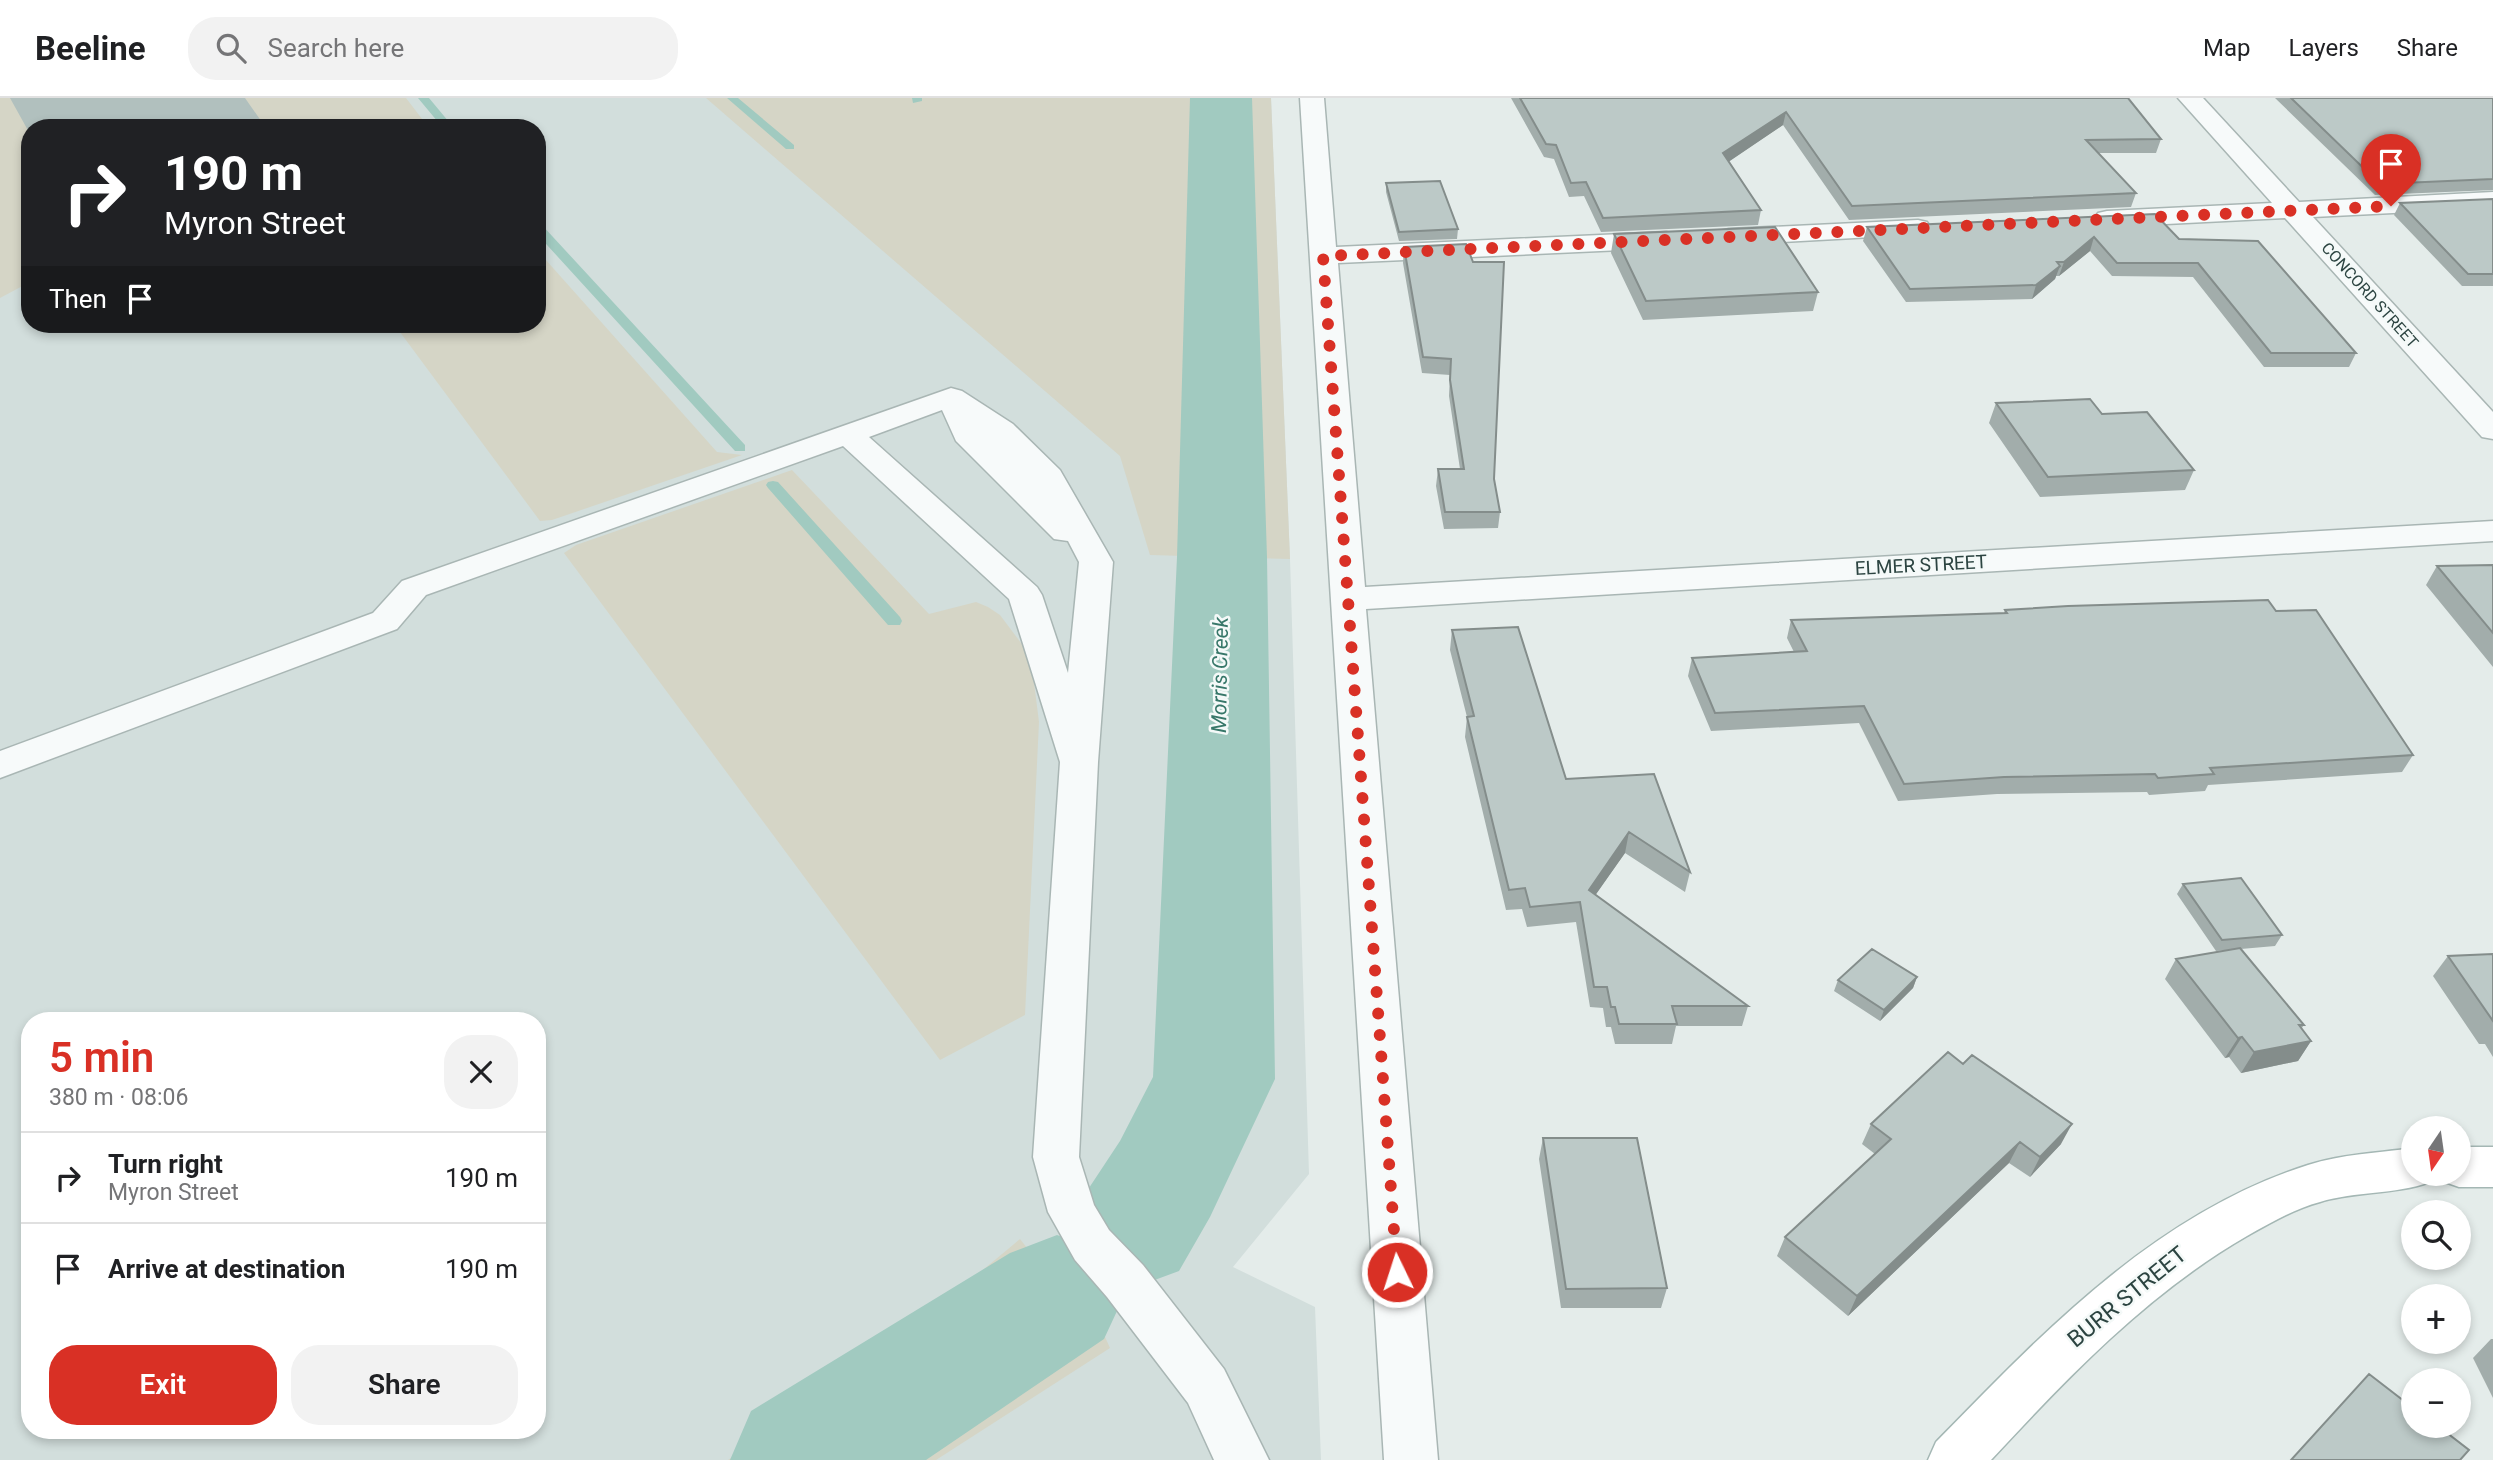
<!DOCTYPE html>
<html lang="en">
<head>
<meta charset="utf-8">
<style>
	body { margin:0; font-family:Roboto,sans-serif; background:#f2f2f2; color:#202124; height:100vh; display:flex; flex-direction:column; font-size:26px; white-space:nowrap }
	* { box-sizing:border-box; margin:0 }
	p { font-size:23px; color:#757577 }
	.icon { flex:none; width:38px; height:38px; fill:none; stroke:currentColor; stroke-width:2; stroke-linecap:round; stroke-linejoin:round }
	.map { position:relative; flex:1; overflow:hidden }
	.side { position:absolute; left:21px; top:914px; width:525px; height:427px; display:flex; flex-direction:column; background:#fff; border-radius:28px; box-shadow:0 4px 10px #0003 }
	.side>* { flex:none }
	.guide { position:absolute; left:21px; top:21px; width:525px; height:214px; border-radius:28px; box-shadow:0 4px 10px #0003; background:#202124; color:#fff; overflow:hidden }
	.needle { width:46px; rotate:193deg }
	.buttons { position:absolute; left:2401px; top:1018px; display:grid; gap:14px }
	.buttons a { display:grid; place-items:center; width:70px; height:70px; border-radius:50%; background:#fff; box-shadow:0 4px 10px #0003; font-size:35px }
	.pin { position:absolute; display:grid; place-items:center; width:60px; height:60px; color:#fff; margin:-72px -30px; border-radius:50% 50% 50% 0; rotate:-45deg; box-shadow:0 0 7px #0007 }
	.pin .icon { rotate:45deg }
	.me { position:absolute; width:77px; margin:-38px; rotate:356deg; stroke-linejoin:round; filter:drop-shadow(0 0 5px #0008) }
	.turn { display:flex; align-items:center; gap:24px; height:147px; padding:0 28px; font-size:32px }
	.turn .icon { width:91px; height:91px; stroke-width:2.5 }
	.turn b { display:block; font-size:49px; line-height:60px }
	.then { display:flex; align-items:center; height:66px; padding:0 28px; background:#0003; gap:14px; font-size:26px }
	.round { display:grid; place-items:center; flex:none; width:74px; height:74px; border-radius:28px; background:#f2f2f2 }
	.overview { display:flex; align-items:center; justify-content:space-between; height:119px; padding:0 28px }
	h1 { font-size:42px; font-weight:600; line-height:52px; color:#d93025 }
	.primary-button { display:flex; gap:14px; margin-top:auto; padding:14px 28px }
	.primary-button a { flex:1; height:80px; border-radius:28px; background:#d93025; color:#fff; font-size:28px; font-weight:600; line-height:80px; text-align:center }
	.primary-button a+a { background:#f2f2f2; color:#202124 }
	ul { padding:0; list-style:none }
	li { display:flex; align-items:center; gap:21px; height:91px; padding:0 28px; border-top:2px solid #e0e0e0 }
	li div { flex:1 }
	li b { display:block; font-size:26px }
	li em { font-style:normal }
	header { display:flex; align-items:center; gap:42px; box-sizing:border-box; height:98px; padding:0 35px; background:#fff; border-bottom:2px solid #e0e0e0 }
	header strong { font-size:33px }
	nav { display:flex; gap:38px; margin-inline-start:auto; font-size:24px }
	.search { width:490px; height:63px; background:#f2f2f2; display:flex; align-items:center; gap:18px; box-sizing:border-box; padding:0 24px; border-radius:28px; color:#757577; font-size:26px }
	.map>svg:first-child { display:block }
</style>
</head>
<body>
<header>
<strong>Beeline</strong>
<div class="search"><svg class="icon" aria-label="search" viewBox="0 0 24 24"><circle cx="10" cy="10" r="6"/><path d="M15 15l6 6"/></svg>Search here</div>
<nav><a>Map</a><a>Layers</a><a>Share</a></nav>
</header>
<div class="map">
<svg width="2493" height="1362" viewBox="0 0 2493 1362">
	<rect width="100%" height="100%" fill="#e4ecea"/>
	<path fill="#d2dedc" fill-rule="evenodd" d="M 0,0 L 1271,0 L 1290,461 L 1309,1076 L 1233,1169 L 1315,1209 L 1321,1362 L 0,1362 ZM 30,30 L 537,30 L 537,226 L 30,226 ZM 30,922 L 537,922 L 537,1332 L 30,1332 Z"/>
	<path fill="#d5d5c6" d="M 0,0 L 35,0 L 52,30 L 30,30 L 30,184 L 0,200 Z
		M 227,0 L 406,0 L 429,30 L 249,30 Z
		M 706,0 L 1271,0 L 1290,461 L 1150,457 L 1120,358 Z
		M 537,152 L 717,354 L 742,357 L 552,422 L 540,423 L 394,226 L 537,226 Z
		M 792,372 L 929,516 L 976,504 L 988,509 L 1000,517 L 1024,549 L 1032,569 L 1039,624 L 1025,917 L 940,962 L 564,455 L 576,447 Z
		M 1020,1141 L 1050,1179 L 1028,1202 L 965,1247 L 781,1362 L 728,1362 L 835,1295 Z
		M 1081,1208 L 1096,1219 L 1110,1250 L 936,1362 L 869,1362 Z"/>
	<g fill="none" stroke-linecap="round" stroke-linejoin="round">
		<path fill="#a1cac0" fill-rule="evenodd" d="M 418,0 L 429,0 L 454,30 L 443,30 Z
			M 727,0 L 738,0 L 794,47 L 794,51 L 786,51 Z
			M 912,0 L 922,0 L 922,3 L 913,5 Z
			M 537,125 L 541,126 L 745,347 L 745,353 L 735,353 L 537,136 Z
			M 773,383 L 778,384 L 900,519 L 902,523 L 900,527 L 888,527 L 768,390 L 766,387 L 768,384 Z"/>
		<path fill="#a1cac0" fill-rule="evenodd" d="M 1190,0 L 1252,0 L 1267,459 L 1275,981 L 1210,1119 L 1179,1173 L 1133,1190 L 1118,1185 L 1124,1198 L 1104,1241 L 926,1362 L 730,1362 L 751,1313 L 1010,1155 L 1057,1137 L 1073,1143 L 1068,1133 L 1087,1093 L 1120,1043 L 1153,979 L 1177,459 Z"/>
		<path fill="#b1c0be" fill-rule="evenodd" d="M 10,0 L 245,0 L 266,30 L 30,30 L 30,36 Z"/>
		<g stroke="#a9b6b4" stroke-width="3">
			<path id="minor" d="M 1300,0 L 1324,0 L 1336,149 L 1666,134 L 1675,136 L 1679,142 L 1675,148 L 1666,150 L 1338,165 L 1365,489 L 2493,423 L 2493,443 L 1366,511 L 1438,1362 L 1384,1362 Z
				M 2178,0 L 2203,0 L 2299,104 L 2493,94 L 2493,110 L 2313,119 L 2493,314 L 2493,341 L 2482,339 L 2285,120 L 2107,129 L 2098,127 L 2094,121 L 2098,115 L 2107,113 L 2272,105 Z
				M 1918,122 L 1927,124 L 1931,130 L 1927,136 L 1729,147 L 1720,145 L 1716,139 L 1720,133 L 1729,131 Z
				M 951,290 L 962,293 L 1013,326 L 1060,372 L 1113,464 L 1098,664 L 1079,1059 L 1094,1107 L 1109,1132 L 1143,1167 L 1224,1271 L 1269,1362 L 1214,1362 L 1188,1305 L 1107,1199 L 1075,1162 L 1048,1114 L 1033,1059 L 1060,664 L 1009,501 L 843,348 L 426,497 L 397,531 L 0,680 L 0,653 L 373,515 L 402,483 ZM 942,312 L 956,343 L 1054,441 L 1068,443 L 1079,464 L 1068,575 L 1042,497 L 1037,489 L 869,339 Z"/>
		</g>
		<g stroke="#a4b7b4" stroke-width="3">
			<path id="major" d="M 2459,1049 L 2493,1049 L 2493,1089 L 2459,1089 L 2442,1083 L 2439,1076 L 2459,1076 Z
				M 2413,1050 L 2413,1076 L 2434,1076 L 2430,1084 C 2394,1097 2356,1093 2320,1104 C 2294,1111 2270,1125 2247,1138 C 2148,1195 2068,1279 1991,1362 L 1928,1362 L 1936,1344 C 2044,1233 2157,1115 2308,1067 C 2342,1056 2378,1055 2413,1050 Z"/>
		</g>
		<use href="#minor" fill="#f7fafa" fill-rule="evenodd"/>
		<use href="#major" fill="#fff" fill-rule="evenodd"/>
	</g>
	<path fill="#a2adab" d="M 1511,0 L 2128,0 L 2161,41 L 2156,55 L 2098,55 L 2136,95 L 2131,109 L 1849,122 L 1783,27 L 1729,63 L 1761,112 L 1758,127 L 1601,134 L 1584,98 L 1569,99 L 1554,61 L 1544,59 Z
		M 2275,0 L 2493,0 L 2493,92 L 2375,97 Z
		M 1386,85 L 1458,131 L 1457,141 L 1399,143 L 1386,94 Z
		M 2493,101 L 2493,188 L 2462,188 L 2394,117 L 2400,105 Z
		M 1867,129 L 2179,141 L 2356,255 L 2349,269 L 2264,269 L 2193,179 L 2112,178 L 2090,153 L 2059,178 L 2056,178 L 2055,181 L 2032,201 L 1906,204 L 1863,143 Z
		M 1614,136 L 1818,194 L 1813,213 L 1643,222 L 1611,155 Z
		M 1466,146 L 1494,381 L 1500,414 L 1498,430 L 1444,431 L 1436,388 L 1438,371 L 1460,371 L 1449,298 L 1450,277 L 1422,275 L 1403,165 L 1404,149 Z
		M 1996,305 L 2102,316 L 2194,372 L 2185,392 L 2040,399 L 1989,325 Z
		M 2493,467 L 2493,569 L 2426,487 L 2437,468 Z
		M 2005,512 L 2276,513 L 2413,657 L 2402,674 L 2208,687 L 2205,693 L 2149,697 L 2147,694 L 1997,696 L 1898,703 L 1859,625 L 1711,633 L 1688,578 L 1692,560 L 1794,554 L 1787,540 L 1791,522 L 2004,515 Z
		M 1452,532 L 1566,681 L 1690,774 L 1685,794 L 1625,755 L 1595,797 L 1748,908 L 1742,928 L 1676,928 L 1672,946 L 1615,946 L 1611,929 L 1606,929 L 1603,910 L 1590,909 L 1576,824 L 1527,829 L 1522,811 L 1506,812 L 1465,639 L 1467,619 L 1450,552 Z
		M 2183,786 L 2282,837 L 2275,848 L 2241,851 L 2304,927 L 2301,931 L 2311,943 L 2298,963 L 2241,975 L 2229,959 L 2225,960 L 2165,881 L 2176,861 L 2229,852 L 2216,853 L 2177,796 Z
		M 2493,856 L 2493,959 L 2485,946 L 2479,946 L 2433,878 L 2448,858 Z
		M 1917,879 L 1913,890 L 1880,923 L 1834,893 L 1838,882 Z
		M 1871,1026 L 2061,1046 L 2030,1079 L 2009,1065 L 1848,1218 L 1777,1158 L 1785,1139 L 1875,1056 L 1862,1046 Z
		M 1543,1040 L 1667,1190 L 1661,1210 L 1561,1210 L 1539,1061 Z
		M 2491,1241 L 2493,1241 L 2493,1300 L 2473,1260 Z"/>
	<path fill="#848d8b" d="M 1786,14 L 1783,27 L 1721,69 L 1723,55 Z
		M 2094,139 L 2090,153 L 2059,178 L 2064,164 Z
		M 2060,168 L 2055,181 L 2032,201 L 2036,187 Z
		M 1629,734 L 1625,755 L 1585,812 L 1589,792 Z
		M 1917,879 L 1913,890 L 1880,923 L 1884,912 Z
		M 2242,939 L 2229,959 L 2225,960 L 2238,940 Z
		M 2311,943 L 2298,963 L 2241,975 L 2254,954 Z
		M 2072,1026 L 2061,1046 L 2030,1079 L 2040,1059 Z
		M 2020,1044 L 2009,1065 L 1848,1218 L 1857,1198 Z"/>
	<path fill="#bcc9c7" stroke="#848d8b" stroke-width="2" d="M 1520,0 L 2128,0 L 2161,41 L 2086,42 L 2136,95 L 1852,108 L 1786,14 L 1723,55 L 1761,112 L 1603,120 L 1586,84 L 1571,85 L 1556,47 L 1546,46 Z
		M 2291,0 L 2493,0 L 2493,81 L 2380,86 Z
		M 1440,83 L 1458,131 L 1399,134 L 1386,85 Z
		M 2493,101 L 2493,176 L 2468,176 L 2400,105 Z
		M 2155,116 L 2179,141 L 2258,143 L 2356,255 L 2271,255 L 2198,165 L 2117,165 L 2094,139 L 2064,164 L 2057,164 L 2060,168 L 2036,187 L 1910,191 L 1867,129 Z
		M 1775,129 L 1818,194 L 1646,203 L 1614,136 Z
		M 1466,146 L 1473,164 L 1504,164 L 1494,381 L 1500,414 L 1445,414 L 1438,371 L 1464,371 L 1450,282 L 1451,261 L 1423,259 L 1404,149 Z
		M 2090,301 L 2102,316 L 2147,314 L 2194,372 L 2048,379 L 1996,305 Z
		M 2493,467 L 2493,535 L 2437,468 Z
		M 2268,502 L 2276,513 L 2316,512 L 2413,657 L 2210,670 L 2214,676 L 2158,680 L 2155,676 L 2004,679 L 1904,686 L 1864,608 L 1715,615 L 1692,560 L 1807,553 L 1791,522 L 2007,515 L 2005,512 L 2068,508 Z
		M 1518,529 L 1566,681 L 1654,676 L 1690,774 L 1629,734 L 1589,792 L 1748,908 L 1672,908 L 1677,926 L 1619,926 L 1615,909 L 1611,909 L 1607,889 L 1594,889 L 1580,804 L 1530,809 L 1525,790 L 1509,792 L 1467,619 L 1474,618 L 1452,532 Z
		M 2241,780 L 2282,837 L 2222,842 L 2183,786 Z
		M 2240,850 L 2304,927 L 2299,927 L 2311,943 L 2254,954 L 2242,939 L 2238,940 L 2176,861 Z
		M 1872,851 L 1917,879 L 1884,912 L 1838,882 Z
		M 2493,856 L 2493,923 L 2448,858 Z
		M 1948,954 L 1963,966 L 1972,957 L 2072,1026 L 2040,1059 L 2020,1044 L 1857,1198 L 1785,1139 L 1891,1041 L 1871,1026 Z
		M 1543,1040 L 1637,1040 L 1667,1190 L 1566,1191 Z
		M 2369,1276 L 2413,1310 L 2413,1328 L 2438,1328 L 2469,1352 L 2460,1362 L 2291,1362 Z"/>
	<g fill="none" stroke-linecap="round" stroke-linejoin="round">
		<path stroke="#d93025" stroke-width="12" stroke-dasharray="0 21.6" d="M 1397,1174 L 1323,158 L 2391,108"/>
	</g>
	<g text-anchor="middle" dominant-baseline="central" stroke-width="5" stroke-linejoin="round" paint-order="stroke">
		<g font-size="16" fill="#2c4441" stroke="#f4f9f8">
			<text transform="translate(2370 197) rotate(48)">CONCORD STREET</text>
		</g>
		<g font-size="19" fill="#2c4441" stroke="#f4f9f8">
			<text transform="translate(1921 467) rotate(-3)">ELMER STREET</text>
		</g>
		<g font-size="21" font-style="italic" fill="#377769" stroke="#f4f9f8">
			<text transform="translate(1220 577) rotate(-89)">Morris Creek</text>
		</g>
		<g font-size="23" fill="#2c4441" stroke="#f4f9f8">
			<text transform="translate(2127 1199) rotate(-39)">BURR STREET</text>
		</g>
	</g>
</svg>
<div class="buttons">
<a><svg class="needle" viewBox="-14 -14 28 28"><path d="M0-13l5 13h-10z" fill="#e53935"/><path d="M0 13l5-13h-10z" fill="#757577"/></svg></a>
<a><svg class="icon" aria-label="search" viewBox="0 0 24 24"><circle cx="10" cy="10" r="6"/><path d="M15 15l6 6"/></svg></a>
<a>+</a>
<a>−</a>
</div>
<div class="pin" style="left:2391px;top:108px;background:#d93025"><svg class="icon" aria-label="arrive" viewBox="0 0 24 24"><path d="M6 21V4h12l-3 4 3 4H6"/></svg></div>
<svg class="me" style="left:1397px;top:1174px" viewBox="-20 -20 40 40"><circle r="17" fill="#d93025" stroke="#fff" stroke-width="3"/><path d="M0-11L8 9 0 5-8 9z" fill="#fff"/></svg>
<div class="guide">
<div class="turn"><svg class="icon" aria-label="right" viewBox="0 0 24 24"><path d="M7 20v-9h11M14 6l5 5-5 5"/></svg><div><b>190 m</b>Myron Street</div></div>
<div class="then">Then<svg class="icon" aria-label="arrive" viewBox="0 0 24 24"><path d="M6 21V4h12l-3 4 3 4H6"/></svg></div>
</div>
<section class="side">
<div class="overview"><div><h1>5 min</h1><p>380 m · 08:06</p></div><a class="round"><svg class="icon" aria-label="close" viewBox="0 0 24 24"><path d="M6 6l12 12M18 6L6 18"/></svg></a></div>
<ul>
<li><svg class="icon" aria-label="right" viewBox="0 0 24 24"><path d="M7 20v-9h11M14 6l5 5-5 5"/></svg><div><b>Turn right</b><p>Myron Street</p></div><em>190 m</em></li>
<li><svg class="icon" aria-label="arrive" viewBox="0 0 24 24"><path d="M6 21V4h12l-3 4 3 4H6"/></svg><div><b>Arrive at destination</b></div><em>190 m</em></li>
</ul>
<div class="primary-button"><a>Exit</a><a>Share</a></div>
</section>
</div>
</body>
</html>
